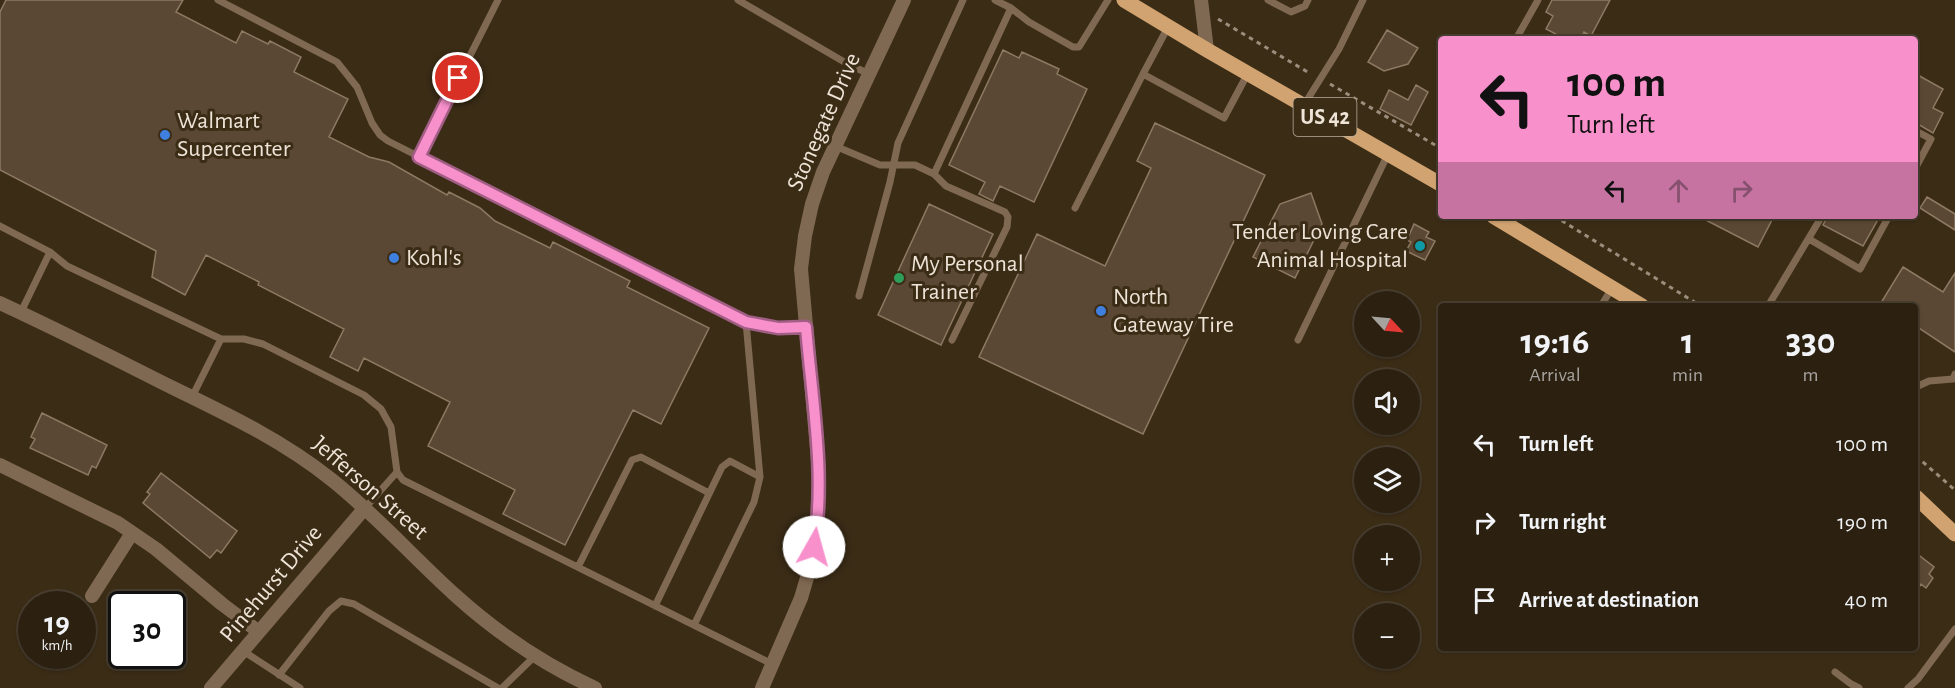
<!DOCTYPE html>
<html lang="en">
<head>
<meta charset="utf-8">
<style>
	body { margin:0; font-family:"Alegreya Sans",sans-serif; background:#342919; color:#f1f3f6; height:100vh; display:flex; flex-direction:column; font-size:22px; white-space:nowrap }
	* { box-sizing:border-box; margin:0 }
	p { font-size:20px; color:#a6a39f }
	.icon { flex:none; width:33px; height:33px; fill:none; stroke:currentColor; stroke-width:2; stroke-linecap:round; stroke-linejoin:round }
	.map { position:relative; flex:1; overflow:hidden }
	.panel { position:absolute; left:1438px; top:303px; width:480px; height:348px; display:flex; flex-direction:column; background:#2c2110; border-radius:6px; box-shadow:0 2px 4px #0004,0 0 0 2px #483e30 }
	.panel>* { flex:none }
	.guide { position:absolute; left:1438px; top:36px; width:480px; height:183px; border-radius:6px; box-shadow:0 2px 4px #0004,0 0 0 2px #483e30; background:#f890cb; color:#111; overflow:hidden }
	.needle { width:39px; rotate:116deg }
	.buttons { position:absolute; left:1354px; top:291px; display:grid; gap:12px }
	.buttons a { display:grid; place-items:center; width:66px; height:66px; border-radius:50%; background:#2c2110; box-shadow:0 2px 4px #0004,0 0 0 2px #483e30; font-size:30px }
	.speed { position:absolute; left:18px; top:591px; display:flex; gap:12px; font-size:30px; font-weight:700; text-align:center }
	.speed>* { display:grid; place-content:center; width:78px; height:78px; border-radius:50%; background:#2c2110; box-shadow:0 2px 4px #0004,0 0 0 2px #483e30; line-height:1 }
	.speed small { font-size:15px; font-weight:400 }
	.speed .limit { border:3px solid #111; border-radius:9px; background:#fff; color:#111 }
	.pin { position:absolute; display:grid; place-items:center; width:51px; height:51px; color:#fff; margin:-26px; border:3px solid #fff; border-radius:50%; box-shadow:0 2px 6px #0007 }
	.me { position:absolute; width:66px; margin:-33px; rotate:7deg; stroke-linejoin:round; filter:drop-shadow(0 0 4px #0008) }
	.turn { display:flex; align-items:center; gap:21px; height:126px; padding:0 30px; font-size:27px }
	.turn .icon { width:78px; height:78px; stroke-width:2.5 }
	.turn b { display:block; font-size:42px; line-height:51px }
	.lanes { display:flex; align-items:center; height:57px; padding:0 30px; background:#0003; justify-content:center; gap:30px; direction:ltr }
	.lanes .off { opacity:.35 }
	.eta { display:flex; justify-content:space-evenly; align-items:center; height:102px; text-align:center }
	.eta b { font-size:36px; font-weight:700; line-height:42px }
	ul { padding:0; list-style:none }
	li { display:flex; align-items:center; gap:18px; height:78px; padding:0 30px }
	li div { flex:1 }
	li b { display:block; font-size:22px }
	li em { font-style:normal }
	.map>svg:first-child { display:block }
</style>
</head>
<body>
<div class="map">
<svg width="1955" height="688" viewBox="0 0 1955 688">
	<rect width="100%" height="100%" fill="#3b2c16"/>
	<path fill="#5a4834" stroke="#8e7963" stroke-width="1.5" d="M 6,0 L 183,0 L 176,12 L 236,43 L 242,31 L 268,44 L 270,41 L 301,57 L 294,72 L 348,99 L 329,137 L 369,157 L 389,162 L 447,195 L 449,192 L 480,208 L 495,221 L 550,248 L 553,242 L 630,281 L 627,287 L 709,328 L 661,424 L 633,410 L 565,545 L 503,514 L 515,490 L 428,446 L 450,402 L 364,358 L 358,371 L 330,357 L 344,329 L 258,285 L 259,282 L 206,255 L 185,295 L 152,277 L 156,251 L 0,170 L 0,12 Z
		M 1552,0 L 1610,0 L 1591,36 L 1584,32 L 1581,39 L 1565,39 L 1546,29 L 1553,16 L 1546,12 Z
		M 1387,30 L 1418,48 L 1408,64 L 1384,71 L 1368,62 Z
		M 1003,50 L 1019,58 L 1022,52 L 1059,69 L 1057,74 L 1087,89 L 1034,202 L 1000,186 L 993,201 L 979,194 L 985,182 L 949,165 Z
		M 1916,74 L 1943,89 L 1933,108 L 1943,113 L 1933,133 L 1916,123 Z
		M 1416,85 L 1428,92 L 1411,125 L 1380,109 L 1389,90 L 1408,100 Z
		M 1155,123 L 1265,175 L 1143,434 L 979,357 L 1037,234 L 1105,266 L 1151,168 L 1137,161 Z
		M 1311,193 L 1322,224 L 1295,278 L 1253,257 L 1280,204 Z
		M 1927,197 L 1955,214 L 1955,230 L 1920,208 Z
		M 929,204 L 993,234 L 941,345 L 878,315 Z
		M 1698,216 L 1774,216 L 1758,247 Z
		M 1828,216 L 1880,216 L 1863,246 L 1823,225 Z
		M 1414,224 L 1429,232 L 1426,237 L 1435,241 L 1425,260 L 1406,251 L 1411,242 L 1407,240 Z
		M 1903,267 L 1943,292 L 1955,273 L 1955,352 L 1916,326 L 1916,306 L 1879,306 Z
		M 42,413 L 107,445 L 96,468 L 92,466 L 88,475 L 30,448 L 35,439 L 31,437 Z
		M 161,473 L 237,531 L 221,553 L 217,550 L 210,558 L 143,503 L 150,494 L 147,492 Z
		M 1916,553 L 1934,567 L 1929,574 L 1933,578 L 1926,588 L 1921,584 L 1916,592 Z"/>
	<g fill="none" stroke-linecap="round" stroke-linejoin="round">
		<path stroke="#9b8e7d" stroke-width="3" stroke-dasharray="4.5 4.5" stroke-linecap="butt" d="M 1218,19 L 1311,74
			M 1330,84 L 1442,149
			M 1554,216 L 1701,306
			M 1916,456 L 1955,490"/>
		<path stroke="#806952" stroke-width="7" d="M 218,0 L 337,62 L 357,87 L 372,123 L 380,135 L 388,141 L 746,322 L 765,327 L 806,327
			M 738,0 L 846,63 L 869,74
			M 995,0 L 1011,8 L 1029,22 L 1073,47 L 1079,47 L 1108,0
			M 1268,0 L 1291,12 L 1305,6 L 1308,0
			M 1168,27 L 1143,74 L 1224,118 L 1248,73
			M 1516,39 L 1538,0
			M 1304,105 L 1339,49 L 1363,0
			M 1916,131 L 1931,139 L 1916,167
			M 835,146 L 880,165 L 915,165 L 934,174 L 946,186 L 1005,212 L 1008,217 L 1007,227 L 952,340
			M 419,157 L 498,0
			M 934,174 L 1011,8
			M 1075,208 L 1143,74
			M 0,226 L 50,252 L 67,266 L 221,339 L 244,339 L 263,344 L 364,395 L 381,409 L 391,427 L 397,472 L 403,480 L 772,664
			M 1809,239 L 1860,269 L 1889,216
			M 859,296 L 890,182 L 898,143 L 963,0
			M 1601,306 L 1612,288
			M 1768,306 L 1822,216
			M 21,312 L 50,252
			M 1298,340 L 1388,154
			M 1916,387 L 1929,381 L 1953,379 L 1955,374
			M 192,397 L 221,339
			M 364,509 L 397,472
			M 578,567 L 632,460 L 641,457 L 709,493
			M 655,606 L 722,467 L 730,461 L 760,477
			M 694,625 L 754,502 L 760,477 L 746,322
			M 243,651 L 300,688
			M 1835,672 L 1851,684 L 1859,688
			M 279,675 L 329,611 L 341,601 L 354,604 L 498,688
			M 502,688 L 535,656
			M 1908,688 L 1918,679 L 1955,629"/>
		<path stroke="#806952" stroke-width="14" d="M 1201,0 L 1207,50
			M 0,303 C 56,329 112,357 167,385 C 225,413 282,440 332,480 C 376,515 414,558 455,595 C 497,633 543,664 595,688
			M 0,465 L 118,523 L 156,549 L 222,604 L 259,632
			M 92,596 L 132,533
			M 211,688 L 364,509
			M 762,688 L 801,598 L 811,564 L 817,530 L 819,472 L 801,269 L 805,236 L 812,204 L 823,172 L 904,0"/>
		<path stroke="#d1a371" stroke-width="15" d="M 1124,0 L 1207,50 L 1442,185
			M 1493,216 L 1642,306
			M 1916,497 L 1955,534"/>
	</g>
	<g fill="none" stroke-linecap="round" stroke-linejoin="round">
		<g stroke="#a15e84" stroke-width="15">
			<path id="route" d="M 458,78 L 419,157 L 746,322 L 778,328 L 806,327 C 812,400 826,475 814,547"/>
		</g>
		<use href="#route" stroke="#f890cb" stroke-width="10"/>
	</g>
	<g fill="#3f7fe0" stroke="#3b2c16" stroke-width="2">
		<circle cx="165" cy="135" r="6"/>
		<circle cx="394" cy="258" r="6"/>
		<circle cx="1101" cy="311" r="6"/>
	</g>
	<circle fill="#0f9aa8" stroke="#3b2c16" stroke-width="2" cx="1420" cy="246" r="6"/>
	<circle fill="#2e9e5b" stroke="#3b2c16" stroke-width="2" cx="899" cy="278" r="6"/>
	<g text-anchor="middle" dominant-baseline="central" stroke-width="6" stroke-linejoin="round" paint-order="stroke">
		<rect fill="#3b2c16" stroke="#b8ac9c" stroke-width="1.5" x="1293.5" y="98" width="63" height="38" rx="4.5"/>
		<g font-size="22" font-weight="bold" fill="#ede3d6">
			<text x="1325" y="117">US 42</text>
		</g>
		<g font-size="24" fill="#ede3d6" stroke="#3b2c16" text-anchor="start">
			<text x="177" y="121">Walmart<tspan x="177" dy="28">Supercenter</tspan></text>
			<text x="1408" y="232" text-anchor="end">Tender Loving Care<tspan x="1408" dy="28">Animal Hospital</tspan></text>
			<text x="406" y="258">Kohl's</text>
			<text x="911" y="264">My Personal<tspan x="911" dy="28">Trainer</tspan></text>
			<text x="1113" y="297">North<tspan x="1113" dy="28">Gateway Tire</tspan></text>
		</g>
		<g font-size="24" fill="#ede3d6" stroke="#3b2c16">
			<text transform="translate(824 122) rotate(-66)">Stonegate Drive</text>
			<text transform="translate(370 488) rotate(41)">Jefferson Street</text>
			<text transform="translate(271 584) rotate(-50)">Pinehurst Drive</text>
		</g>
	</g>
</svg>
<div class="buttons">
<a><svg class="needle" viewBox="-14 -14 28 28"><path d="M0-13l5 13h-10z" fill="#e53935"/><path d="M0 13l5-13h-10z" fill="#a6a39f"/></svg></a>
<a><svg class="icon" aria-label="sound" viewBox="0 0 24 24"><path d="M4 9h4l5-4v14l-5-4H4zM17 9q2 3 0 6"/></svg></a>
<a><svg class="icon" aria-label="layers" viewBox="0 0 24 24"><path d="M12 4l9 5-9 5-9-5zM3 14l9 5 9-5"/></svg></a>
<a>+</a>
<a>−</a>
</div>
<div class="speed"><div>19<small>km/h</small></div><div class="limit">30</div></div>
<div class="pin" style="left:458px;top:78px;background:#d93025"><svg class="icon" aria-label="arrive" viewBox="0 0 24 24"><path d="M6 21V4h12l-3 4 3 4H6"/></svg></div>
<svg class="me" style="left:814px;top:547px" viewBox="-20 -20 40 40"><circle r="19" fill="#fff"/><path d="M0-13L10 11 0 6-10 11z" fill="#f890cb"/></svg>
<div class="guide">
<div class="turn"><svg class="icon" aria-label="left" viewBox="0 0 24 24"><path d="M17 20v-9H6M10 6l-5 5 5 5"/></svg><div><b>100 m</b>Turn left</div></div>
<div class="lanes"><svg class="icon" aria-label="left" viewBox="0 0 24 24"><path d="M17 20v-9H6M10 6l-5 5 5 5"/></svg><svg class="icon off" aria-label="ahead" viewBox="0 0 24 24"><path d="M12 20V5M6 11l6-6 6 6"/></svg><svg class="icon off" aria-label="right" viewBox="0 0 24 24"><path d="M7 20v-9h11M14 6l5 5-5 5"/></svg></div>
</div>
<section class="panel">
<div class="eta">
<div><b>19:16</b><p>Arrival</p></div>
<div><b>1</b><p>min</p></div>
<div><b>330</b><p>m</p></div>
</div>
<ul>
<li><svg class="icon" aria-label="left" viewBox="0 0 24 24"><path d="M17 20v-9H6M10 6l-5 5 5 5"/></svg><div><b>Turn left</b></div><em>100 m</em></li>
<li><svg class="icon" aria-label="right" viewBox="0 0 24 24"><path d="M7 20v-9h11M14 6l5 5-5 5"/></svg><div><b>Turn right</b></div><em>190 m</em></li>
<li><svg class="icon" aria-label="arrive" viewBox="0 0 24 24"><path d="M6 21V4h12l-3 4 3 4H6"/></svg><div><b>Arrive at destination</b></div><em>40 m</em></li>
</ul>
</section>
</div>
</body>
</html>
